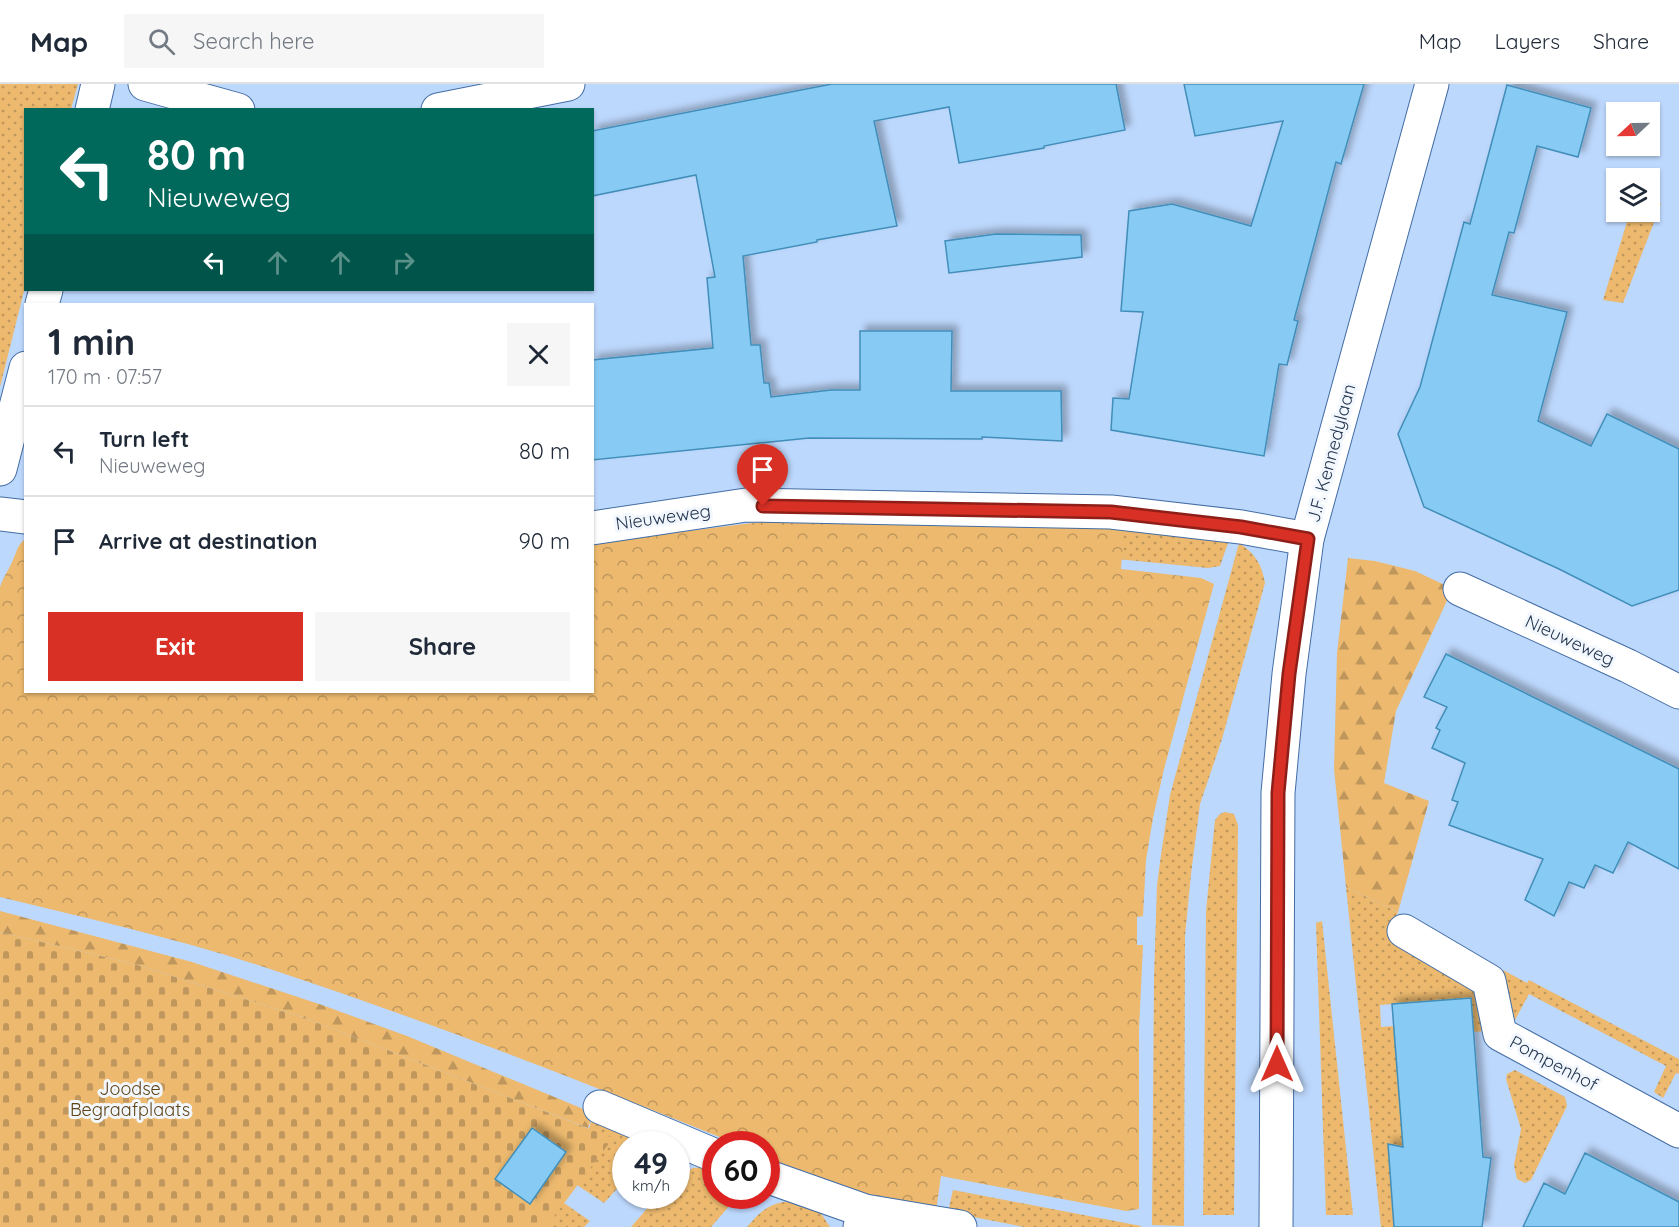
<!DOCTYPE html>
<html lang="en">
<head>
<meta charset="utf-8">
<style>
	body { margin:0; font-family:Quicksand,sans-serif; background:#f6f6f7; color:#1f2937; height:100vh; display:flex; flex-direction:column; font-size:22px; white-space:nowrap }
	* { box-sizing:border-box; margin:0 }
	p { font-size:20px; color:#747a83 }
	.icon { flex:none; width:33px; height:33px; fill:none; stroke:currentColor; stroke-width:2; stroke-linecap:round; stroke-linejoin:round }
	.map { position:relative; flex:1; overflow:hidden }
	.side { position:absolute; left:24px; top:219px; width:570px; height:390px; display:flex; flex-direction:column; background:#fff; border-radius:0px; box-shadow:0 2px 4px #0004 }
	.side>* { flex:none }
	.hud { position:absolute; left:24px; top:24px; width:570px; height:183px; border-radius:0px; box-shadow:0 2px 4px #0004; background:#00695c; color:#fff; overflow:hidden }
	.needle { width:39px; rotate:248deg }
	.buttons { position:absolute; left:1606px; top:18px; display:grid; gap:12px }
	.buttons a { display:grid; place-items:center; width:54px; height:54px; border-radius:0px; background:#fff; box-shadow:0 2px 4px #0004; font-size:30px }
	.speed { position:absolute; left:612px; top:1047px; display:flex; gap:12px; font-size:30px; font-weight:700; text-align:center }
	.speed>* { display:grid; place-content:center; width:78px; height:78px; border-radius:50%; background:#fff; box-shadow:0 2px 4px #0004; line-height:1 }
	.speed small { font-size:15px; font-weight:400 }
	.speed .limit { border:9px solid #d22; background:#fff; color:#111 }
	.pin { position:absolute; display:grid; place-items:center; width:51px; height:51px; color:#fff; margin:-62px -26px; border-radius:50% 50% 50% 0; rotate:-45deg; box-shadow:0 0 6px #0007 }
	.pin .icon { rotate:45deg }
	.me { position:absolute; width:66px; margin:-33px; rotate:0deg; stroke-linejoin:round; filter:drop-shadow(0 0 4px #0008) }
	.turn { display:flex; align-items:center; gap:21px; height:126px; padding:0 24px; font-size:27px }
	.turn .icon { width:78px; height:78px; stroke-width:2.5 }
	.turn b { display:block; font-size:42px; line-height:51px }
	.lanes { display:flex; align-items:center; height:57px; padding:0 24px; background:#0003; justify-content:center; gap:30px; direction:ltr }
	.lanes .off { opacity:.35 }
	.round { display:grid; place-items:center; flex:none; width:63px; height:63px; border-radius:0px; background:#f6f6f7 }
	.summary { display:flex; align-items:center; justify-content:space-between; height:102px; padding:0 24px }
	h1 { font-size:36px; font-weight:800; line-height:45px }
	.button { display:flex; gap:12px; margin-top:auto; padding:12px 24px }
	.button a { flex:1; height:69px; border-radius:0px; background:#d93025; color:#fff; font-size:24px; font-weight:800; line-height:69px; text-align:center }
	.button a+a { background:#f6f6f7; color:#1f2937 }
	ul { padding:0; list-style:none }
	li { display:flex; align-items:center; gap:18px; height:90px; padding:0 24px; border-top:2px solid #e0e1e3 }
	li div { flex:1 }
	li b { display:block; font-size:22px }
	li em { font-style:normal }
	header { display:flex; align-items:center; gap:36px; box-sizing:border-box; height:84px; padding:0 30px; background:#fff; border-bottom:2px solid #e0e1e3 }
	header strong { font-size:28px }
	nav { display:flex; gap:33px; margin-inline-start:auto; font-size:21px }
	.search { width:420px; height:54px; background:#f6f6f7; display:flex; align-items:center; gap:15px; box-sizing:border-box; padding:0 21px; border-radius:0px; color:#747a83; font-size:22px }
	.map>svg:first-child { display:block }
</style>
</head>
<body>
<header>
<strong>Map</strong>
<div class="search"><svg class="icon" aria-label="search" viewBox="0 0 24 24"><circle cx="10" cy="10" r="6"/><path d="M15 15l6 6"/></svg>Search here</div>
<nav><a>Map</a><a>Layers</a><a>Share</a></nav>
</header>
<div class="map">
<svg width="1679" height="1143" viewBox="0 0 1679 1143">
	<defs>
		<pattern id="grass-dots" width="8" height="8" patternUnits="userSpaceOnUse" patternTransform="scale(1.5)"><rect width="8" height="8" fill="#ecb96e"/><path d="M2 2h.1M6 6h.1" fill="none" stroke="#bf975d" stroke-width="1.8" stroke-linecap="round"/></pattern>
		<pattern id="forest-firs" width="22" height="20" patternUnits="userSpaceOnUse" patternTransform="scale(1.5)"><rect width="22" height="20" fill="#ecb96e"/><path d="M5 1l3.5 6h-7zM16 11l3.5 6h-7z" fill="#bf975d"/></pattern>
		<pattern id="cemetery-stones" width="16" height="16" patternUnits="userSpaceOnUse" patternTransform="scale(1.5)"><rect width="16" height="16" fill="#ecb96e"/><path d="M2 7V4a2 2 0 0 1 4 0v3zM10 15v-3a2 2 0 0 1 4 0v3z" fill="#bf975d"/></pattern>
		<pattern id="park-crowns" width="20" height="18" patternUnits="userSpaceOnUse" patternTransform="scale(1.5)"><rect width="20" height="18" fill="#ecb96e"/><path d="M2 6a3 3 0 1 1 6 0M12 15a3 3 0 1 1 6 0" fill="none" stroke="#bf975d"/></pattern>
		<filter id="shadow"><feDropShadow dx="5.5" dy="-5.5" stdDeviation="3" flood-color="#0004"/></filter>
	</defs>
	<rect width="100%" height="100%" fill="#bdd8fd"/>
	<path fill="url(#grass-dots)" d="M 0,0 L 78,0 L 71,25 L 26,26 L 25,203 L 0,303 Z
		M 1650,117 L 1661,120 L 1623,219 L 1603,216 L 1630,128 L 1650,128 Z
		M 1047,437 L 1229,456 L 1220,482 L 1208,484 L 1066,470 Z
		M 1239,459 C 1255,469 1262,481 1265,499 L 1222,655 L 1200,720 L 1191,790 L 1185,852 L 1184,1142 L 1152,1141 L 1154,894 L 1157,801 L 1161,771 L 1170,711 Z
		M 1225,728 L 1234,730 L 1238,741 L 1234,1131 L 1203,1131 L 1206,827 L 1215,736 L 1220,730 Z
		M 1346,803 L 1398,828 L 1388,854 L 1474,900 L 1485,947 L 1473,948 L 1471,914 L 1380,921 L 1381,943 L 1394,942 L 1405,1063 L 1388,1061 L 1394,1141 L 1406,1143 L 1381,1143 Z
		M 1322,837 L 1353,1131 L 1326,1131 L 1316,839 Z
		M 1503,886 L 1527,899 L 1529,896 L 1679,975 L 1679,990 L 1676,989 L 1663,1014 L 1654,1008 L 1666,982 L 1529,910 L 1515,936 L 1512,934 Z
		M 1515,986 L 1565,1013 L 1567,1022 L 1531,1096 L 1525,1099 L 1517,1095 L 1514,1081 L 1521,1045 L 1506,995 L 1507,990 Z
		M 593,1029 L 657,1060 L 626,1060 L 625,1096 L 604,1119 L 577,1101 L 564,1119 L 590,1137 L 584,1143 L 518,1143 L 589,1045 Z
		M 704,1083 L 715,1088 L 716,1112 L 738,1112 L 711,1143 L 631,1143 L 658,1112 L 676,1112 L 677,1092 L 693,1084 Z
		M 953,1106 L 1141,1142 L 1141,1143 L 1024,1143 L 948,1128 Z
		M 790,1117 L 820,1128 L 830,1143 L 747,1143 C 762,1126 768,1120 790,1117 Z"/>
	<path fill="url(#forest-firs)" d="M 1348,474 L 1375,477 L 1415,487 L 1447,502 L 1450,510 L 1396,627 L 1384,699 L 1429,717 L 1398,828 L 1346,803 L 1334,685 L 1337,569 Z
		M 0,827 L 192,878 L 322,921 L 407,952 L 593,1029 L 588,1044 L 305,934 L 134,880 L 0,848 Z"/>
	<path fill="url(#cemetery-stones)" d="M 0,848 L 134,880 L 305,934 L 613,1054 L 546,1143 L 0,1143 Z"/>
	<path fill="url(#park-crowns)" d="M 775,436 L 1124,443 L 1121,485 L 1201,494 L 1214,500 L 1164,685 L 1153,734 L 1146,776 L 1143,832 L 1137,833 L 1137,861 L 1143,861 L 1139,946 L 1139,1125 L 1126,1127 L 941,1092 L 936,1127 L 871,1112 L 819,1095 L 767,1073 L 766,1060 L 737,1060 C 584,998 430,938 273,886 C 183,856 91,835 0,813 L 0,503 C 3,493 9,486 13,476 C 17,467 17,462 25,455 L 26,608 L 592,608 L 593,459 Z"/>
	<path fill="#87cbf4" stroke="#418eb9" stroke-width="1.5" filter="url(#shadow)" d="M 832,0 L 1116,0 L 1125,46 L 1044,62 L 1044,64 L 959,79 L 949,23 L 874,37 L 897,142 L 817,156 L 817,158 L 743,172 L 751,261 L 760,261 L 764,299 L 769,299 L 771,313 L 831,306 L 860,306 L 860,247 L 952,247 L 951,307 L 1061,307 L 1062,357 L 982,353 L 982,355 L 809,354 L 592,376 L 592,276 L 713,264 L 707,194 L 715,193 L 696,91 L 592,112 L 592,47 Z
		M 1184,0 L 1364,0 L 1341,80 L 1336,78 L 1294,236 L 1298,237 L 1287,281 L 1279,280 L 1264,372 L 1111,346 L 1113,314 L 1129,315 L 1143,228 L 1121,227 L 1129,127 L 1172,120 L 1251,142 L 1283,37 L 1195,52 Z
		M 1507,1 L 1591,24 L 1578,73 L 1537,62 L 1514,149 L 1509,148 L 1492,211 L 1567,228 L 1538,337 L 1591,362 L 1607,330 L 1679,365 L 1679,506 L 1632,522 L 1559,485 L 1424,423 L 1398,350 L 1420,303 L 1464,138 L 1470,140 Z
		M 996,150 L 1081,151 L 1082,173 L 949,189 L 945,157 Z
		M 1446,570 L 1679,685 L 1679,785 L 1628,758 L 1613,789 L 1595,781 L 1584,804 L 1569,798 L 1554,832 L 1525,816 L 1543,775 L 1449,741 L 1458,718 L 1452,716 L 1465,679 L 1432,664 L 1440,646 L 1436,644 L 1447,623 L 1424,613 Z
		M 1471,914 L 1483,1073 L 1491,1074 L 1482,1143 L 1394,1143 L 1388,1060 L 1403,1063 L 1392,920 Z
		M 532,1044 L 566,1068 L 530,1120 L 495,1095 Z
		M 1585,1069 L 1679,1118 L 1679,1143 L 1523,1143 L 1544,1099 L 1565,1110 Z"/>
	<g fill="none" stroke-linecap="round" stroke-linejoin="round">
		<g stroke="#436da4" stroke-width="35">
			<path id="minor" d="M 145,0 L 238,26
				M 92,26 L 98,0
				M 438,26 L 568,0
				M 42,220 L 46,206
				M 0,385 L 26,284
				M 0,430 L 26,433
				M 592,444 L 746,421 L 1111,428 L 1241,443 L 1307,455
				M 1460,505 L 1628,582 L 1679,608
				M 1404,847 L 1489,897 L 1500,950 L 1679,1047
				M 600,1023 L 716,1072
				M 766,1092 L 865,1127 L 860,1143
				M 865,1127 L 960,1143"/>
		</g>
		<g stroke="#436da4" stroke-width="35">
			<path id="primary" d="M 1276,1143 L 1278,709 L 1289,590 L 1307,455 L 1432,0"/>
		</g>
		<use href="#minor" stroke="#fff" stroke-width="33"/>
		<use href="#primary" stroke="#fff" stroke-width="33"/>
	</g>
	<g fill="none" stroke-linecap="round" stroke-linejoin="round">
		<g stroke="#8d1f18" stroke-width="15">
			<path id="route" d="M 763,422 L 1111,428 L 1241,443 L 1308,455 L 1289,590 L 1278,709 L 1277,980"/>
		</g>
		<use href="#route" stroke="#d93025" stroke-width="10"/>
	</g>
	<g text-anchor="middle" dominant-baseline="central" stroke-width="6" stroke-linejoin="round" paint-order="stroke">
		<g font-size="18" fill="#253750" stroke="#f2f7fe">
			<text transform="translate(1331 369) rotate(-75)">J.F. Kennedylaan</text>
			<text transform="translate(663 433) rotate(-8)">Nieuweweg</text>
			<text transform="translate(1570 556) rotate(25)">Nieuweweg</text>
			<text transform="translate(1554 979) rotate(28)">Pompenhof</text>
		</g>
		<g font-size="18" fill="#5f4315" stroke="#f2f7fe">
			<text x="130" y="1004">Joodse<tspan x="130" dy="21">Begraafplaats</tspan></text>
		</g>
	</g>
</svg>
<div class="buttons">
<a><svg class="needle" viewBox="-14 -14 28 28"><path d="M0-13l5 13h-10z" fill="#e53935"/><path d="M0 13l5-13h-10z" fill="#747a83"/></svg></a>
<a><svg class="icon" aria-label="layers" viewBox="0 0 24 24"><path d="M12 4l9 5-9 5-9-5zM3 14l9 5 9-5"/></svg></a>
</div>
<div class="speed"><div>49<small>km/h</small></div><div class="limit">60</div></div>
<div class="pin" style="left:763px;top:422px;background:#d93025"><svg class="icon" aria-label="arrive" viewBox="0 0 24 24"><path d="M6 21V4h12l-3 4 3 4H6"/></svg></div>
<svg class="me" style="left:1277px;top:980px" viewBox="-20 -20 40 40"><path d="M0-17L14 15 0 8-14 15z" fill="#d93025" stroke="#fff" stroke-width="4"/></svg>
<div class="hud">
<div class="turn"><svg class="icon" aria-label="left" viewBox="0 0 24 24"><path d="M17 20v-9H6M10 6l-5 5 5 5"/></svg><div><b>80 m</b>Nieuweweg</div></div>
<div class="lanes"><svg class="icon" aria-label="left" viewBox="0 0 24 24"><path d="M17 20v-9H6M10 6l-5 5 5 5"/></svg><svg class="icon off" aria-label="ahead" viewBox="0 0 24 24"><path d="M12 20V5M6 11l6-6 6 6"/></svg><svg class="icon off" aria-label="ahead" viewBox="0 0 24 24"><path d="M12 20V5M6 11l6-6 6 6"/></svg><svg class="icon off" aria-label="right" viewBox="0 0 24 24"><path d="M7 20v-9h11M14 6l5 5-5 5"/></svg></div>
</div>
<section class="side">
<div class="summary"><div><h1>1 min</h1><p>170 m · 07:57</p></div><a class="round"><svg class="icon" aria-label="close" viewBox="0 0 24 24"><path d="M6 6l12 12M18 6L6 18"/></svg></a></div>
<ul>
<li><svg class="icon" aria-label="left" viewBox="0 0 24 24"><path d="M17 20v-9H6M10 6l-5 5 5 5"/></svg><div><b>Turn left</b><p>Nieuweweg</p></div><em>80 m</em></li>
<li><svg class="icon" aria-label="arrive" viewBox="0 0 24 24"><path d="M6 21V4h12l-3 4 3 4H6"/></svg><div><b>Arrive at destination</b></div><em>90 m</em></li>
</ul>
<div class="button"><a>Exit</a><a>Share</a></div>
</section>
</div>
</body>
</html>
